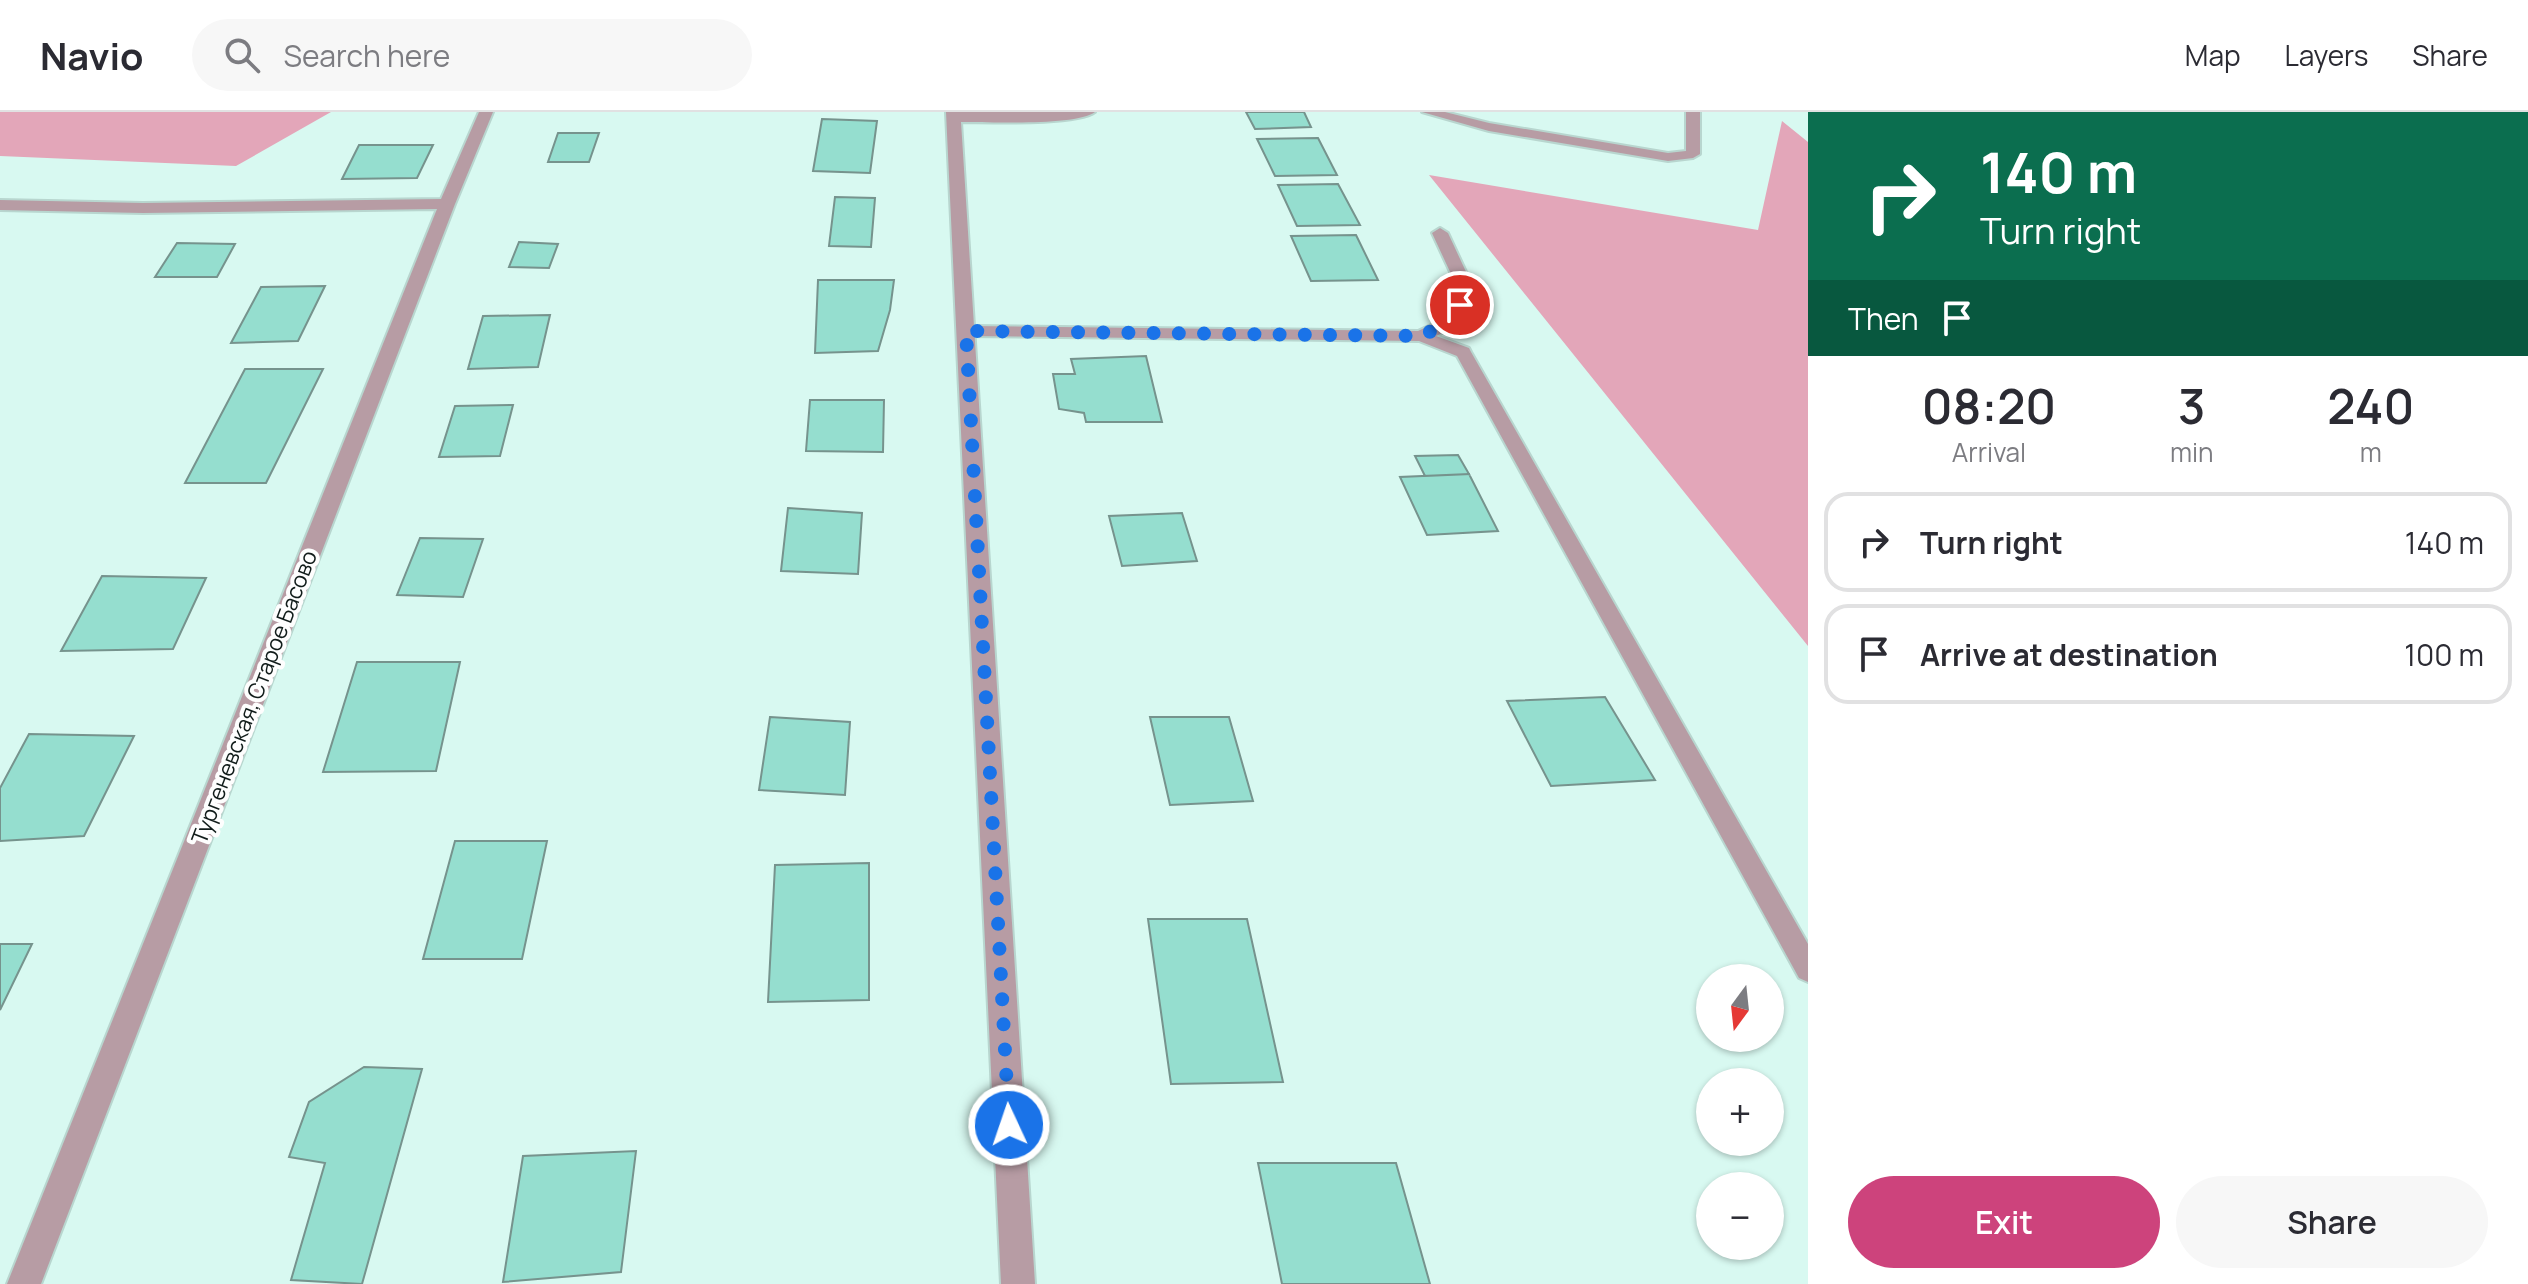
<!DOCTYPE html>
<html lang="en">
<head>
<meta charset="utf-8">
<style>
	body { margin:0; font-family:Manrope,sans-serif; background:#f7f7f7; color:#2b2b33; height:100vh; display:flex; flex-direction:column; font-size:30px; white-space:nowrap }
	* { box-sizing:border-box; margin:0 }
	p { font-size:26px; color:#7c7c81 }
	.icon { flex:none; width:44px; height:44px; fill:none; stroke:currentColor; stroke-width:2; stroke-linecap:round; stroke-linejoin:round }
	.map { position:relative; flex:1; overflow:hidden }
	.panel { display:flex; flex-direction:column; background:#fff; width:720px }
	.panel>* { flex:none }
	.banner { background:#0b6e4f; color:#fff; overflow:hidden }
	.needle { width:52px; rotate:195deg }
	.tools { position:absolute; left:1696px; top:852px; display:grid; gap:16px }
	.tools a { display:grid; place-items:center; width:88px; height:88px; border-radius:50%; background:#fff; box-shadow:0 2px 6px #0004; font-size:40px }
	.pin { position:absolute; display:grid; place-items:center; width:68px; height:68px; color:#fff; margin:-34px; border:4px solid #fff; border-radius:50%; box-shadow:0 2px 8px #0007 }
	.me { position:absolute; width:88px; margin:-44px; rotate:357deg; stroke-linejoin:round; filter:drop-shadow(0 0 6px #0008) }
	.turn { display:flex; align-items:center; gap:28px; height:168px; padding:0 40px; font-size:36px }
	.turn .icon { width:104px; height:104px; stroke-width:2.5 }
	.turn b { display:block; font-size:56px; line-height:68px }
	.then { display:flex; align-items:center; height:76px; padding:0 40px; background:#0003; gap:16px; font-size:30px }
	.eta { display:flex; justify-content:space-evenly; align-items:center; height:136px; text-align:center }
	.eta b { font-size:48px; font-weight:600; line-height:56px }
	.primary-button { display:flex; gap:16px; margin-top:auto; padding:16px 40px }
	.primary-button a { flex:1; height:92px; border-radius:48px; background:#cd437c; color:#fff; font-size:32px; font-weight:600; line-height:92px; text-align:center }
	.primary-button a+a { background:#f7f7f7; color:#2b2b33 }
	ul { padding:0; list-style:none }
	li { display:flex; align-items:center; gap:24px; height:100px; margin:0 16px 12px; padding:0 24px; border:4px solid #e1e1e2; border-radius:24px }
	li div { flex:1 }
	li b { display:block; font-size:30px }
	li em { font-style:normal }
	header { display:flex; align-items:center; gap:48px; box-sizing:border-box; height:112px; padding:0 40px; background:#fff; border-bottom:2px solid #e1e1e2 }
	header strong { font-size:38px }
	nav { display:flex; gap:44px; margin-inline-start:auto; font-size:28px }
	.search { width:560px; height:72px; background:#f7f7f7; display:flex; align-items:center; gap:20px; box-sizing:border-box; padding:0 28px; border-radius:44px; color:#7c7c81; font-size:30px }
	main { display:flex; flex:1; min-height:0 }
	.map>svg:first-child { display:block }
</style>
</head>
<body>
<header>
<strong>Navio</strong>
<div class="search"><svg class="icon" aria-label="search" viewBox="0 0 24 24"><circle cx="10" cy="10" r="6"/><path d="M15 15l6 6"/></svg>Search here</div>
<nav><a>Map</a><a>Layers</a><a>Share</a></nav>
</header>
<main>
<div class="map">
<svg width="1808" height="1172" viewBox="0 0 1808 1172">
	<rect width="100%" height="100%" fill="#d8f9f1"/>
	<path fill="#e3a6b9" d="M 0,0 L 331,0 L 236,54 L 0,44 Z
		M 1782,9 L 1808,30 L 1808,534 L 1429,63 L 1758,118 Z"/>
	<path fill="#95decf" stroke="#76938d" stroke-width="2" d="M 1246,0 L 1304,0 L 1311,15 L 1255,17 Z
		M 822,7 L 877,9 L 870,61 L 813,59 Z
		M 558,21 L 599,21 L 589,50 L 548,50 Z
		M 1318,26 L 1337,63 L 1275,64 L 1257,27 Z
		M 359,33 L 433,33 L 417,66 L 342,67 Z
		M 1338,72 L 1360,113 L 1297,114 L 1278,73 Z
		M 835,85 L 875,86 L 871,135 L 829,134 Z
		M 1356,123 L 1378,168 L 1311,169 L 1291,124 Z
		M 519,130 L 558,132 L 549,156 L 509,155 Z
		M 177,131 L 235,132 L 217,165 L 155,165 Z
		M 818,168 L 894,168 L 890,198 L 878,239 L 815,241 Z
		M 325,174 L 298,229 L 231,231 L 261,175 Z
		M 550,203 L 538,255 L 468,257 L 483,204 Z
		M 1146,244 L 1162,310 L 1086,310 L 1084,301 L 1059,297 L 1053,262 L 1075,262 L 1071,247 Z
		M 245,257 L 323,257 L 266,371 L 185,371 Z
		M 810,288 L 884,288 L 883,340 L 806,339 Z
		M 513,293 L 500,344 L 439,345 L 455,294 Z
		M 1458,343 L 1469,362 L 1425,364 L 1415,344 Z
		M 1469,362 L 1498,419 L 1427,423 L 1400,365 Z
		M 788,396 L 862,401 L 858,462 L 781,459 Z
		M 1182,401 L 1197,449 L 1122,454 L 1109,404 Z
		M 420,426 L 483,427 L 463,485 L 397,483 Z
		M 102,464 L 206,466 L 173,537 L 61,539 Z
		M 357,550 L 460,550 L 436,659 L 323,660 Z
		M 1605,585 L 1655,668 L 1551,674 L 1507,589 Z
		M 770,605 L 850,610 L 845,683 L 759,678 Z
		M 1150,605 L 1229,605 L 1253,689 L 1170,693 Z
		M 29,622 L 134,624 L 84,724 L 0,729 L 0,676 Z
		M 455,729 L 547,729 L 522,847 L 423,847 Z
		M 869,751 L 869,888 L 768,890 L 775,753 Z
		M 1148,807 L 1247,807 L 1283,970 L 1171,972 Z
		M 0,832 L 32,832 L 0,898 Z
		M 364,955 L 422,957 L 362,1172 L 291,1168 L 325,1051 L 289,1045 L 309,990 Z
		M 636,1039 L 621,1160 L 503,1170 L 523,1044 Z
		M 1258,1051 L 1396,1051 L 1430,1172 L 1282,1172 Z"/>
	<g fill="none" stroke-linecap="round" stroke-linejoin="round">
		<g stroke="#b8d6cf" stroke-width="4">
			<path id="lane" d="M 1422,0 L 1445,0 L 1489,11 L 1668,41 L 1686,39 L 1686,0 L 1700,0 L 1700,42 L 1693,46 L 1668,49 L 1489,19 Z
				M 1440,116 L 1448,121 L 1474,177 L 1461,212 L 1436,224 L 1469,236 L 1471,240 L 1808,832 L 1808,870 L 1799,866 L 1457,244 L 1419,229 L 966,224 L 958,219 L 966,214 L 1418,219 L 1448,205 L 1458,177 L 1432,121 Z"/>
		</g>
		<g stroke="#b8d6cf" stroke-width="4">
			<path id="street" d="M 479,0 L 493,0 L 455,92 L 41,1172 L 7,1172 L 437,97 L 143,101 L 0,98 L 0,88 L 143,91 L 441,87 Z
				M 946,0 L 1095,0 C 1077,14 988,10 961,10 L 1035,1172 L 1001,1172 Z"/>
		</g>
		<use href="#lane" fill="#b79ca4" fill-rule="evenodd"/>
		<use href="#street" fill="#b79ca4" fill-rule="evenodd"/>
	</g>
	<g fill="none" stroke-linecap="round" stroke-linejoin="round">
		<path stroke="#1a73e8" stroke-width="14" stroke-dasharray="0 25.2" d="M 1009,1013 L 966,219 L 1421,224 L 1455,208 L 1460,193"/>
	</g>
	<g text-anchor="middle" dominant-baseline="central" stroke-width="8" stroke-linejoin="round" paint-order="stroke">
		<g font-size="22" fill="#111c1a" stroke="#fefefe">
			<text transform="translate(254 585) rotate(-69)">Тургеневская, Старое Басово</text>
		</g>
	</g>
</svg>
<div class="tools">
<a><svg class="needle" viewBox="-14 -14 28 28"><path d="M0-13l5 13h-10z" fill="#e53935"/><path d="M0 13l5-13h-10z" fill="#7c7c81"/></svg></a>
<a>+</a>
<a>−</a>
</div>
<div class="pin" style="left:1460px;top:193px;background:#d93025"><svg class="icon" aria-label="arrive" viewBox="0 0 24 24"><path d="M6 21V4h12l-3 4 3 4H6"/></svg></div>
<svg class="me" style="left:1009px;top:1013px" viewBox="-20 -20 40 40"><circle r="17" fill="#1a73e8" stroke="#fff" stroke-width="3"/><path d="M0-11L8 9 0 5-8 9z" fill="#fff"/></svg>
</div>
<section class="panel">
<div class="banner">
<div class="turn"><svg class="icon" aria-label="right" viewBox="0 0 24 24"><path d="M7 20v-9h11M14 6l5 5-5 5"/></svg><div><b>140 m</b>Turn right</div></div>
<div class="then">Then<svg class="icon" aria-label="arrive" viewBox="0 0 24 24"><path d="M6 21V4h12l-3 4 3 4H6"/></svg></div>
</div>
<div class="eta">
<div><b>08:20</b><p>Arrival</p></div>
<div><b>3</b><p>min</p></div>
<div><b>240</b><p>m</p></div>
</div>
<ul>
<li><svg class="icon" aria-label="right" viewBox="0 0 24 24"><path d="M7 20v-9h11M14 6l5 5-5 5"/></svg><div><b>Turn right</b></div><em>140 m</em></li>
<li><svg class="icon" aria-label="arrive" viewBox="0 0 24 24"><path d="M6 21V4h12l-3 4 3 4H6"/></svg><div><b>Arrive at destination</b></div><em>100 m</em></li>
</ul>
<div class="primary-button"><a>Exit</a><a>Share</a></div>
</section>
</main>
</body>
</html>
